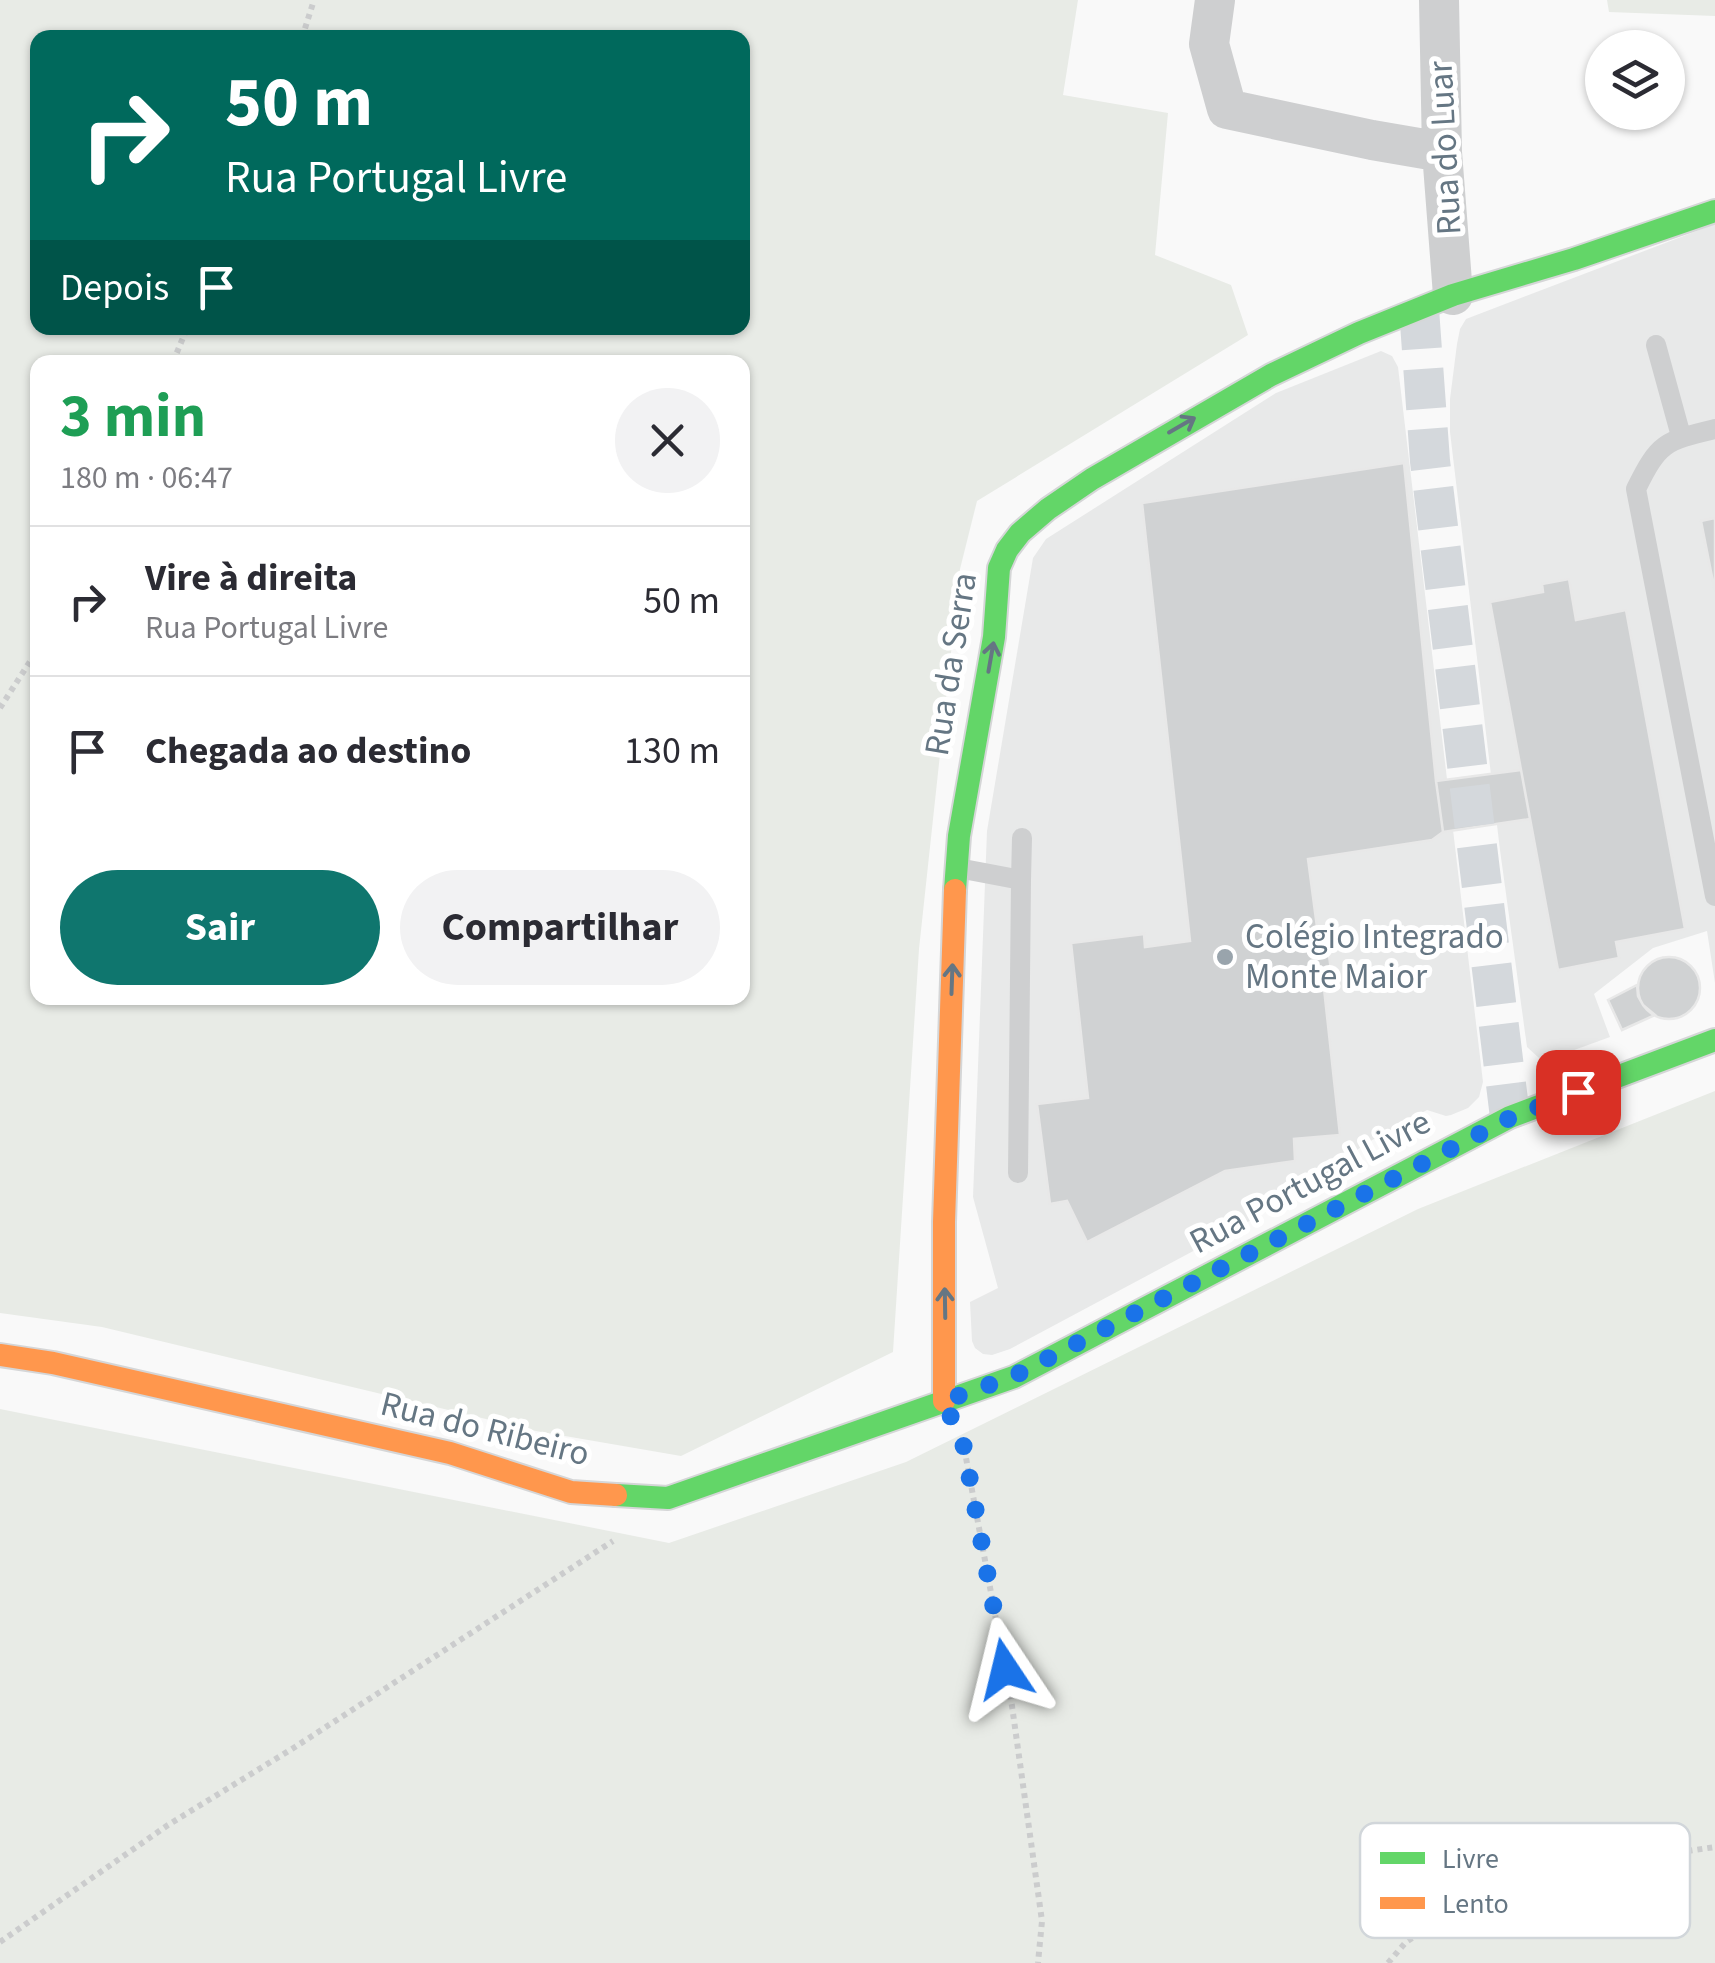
<!DOCTYPE html>
<html lang="pt">
<head>
<meta charset="utf-8">
<style>
	body { margin:0; font-family:"Source Sans 3",sans-serif; background:#f2f2f3; color:#2b2b33; height:100vh; display:flex; flex-direction:column; font-size:38px; white-space:nowrap }
	* { box-sizing:border-box; margin:0 }
	p { font-size:32px; color:#7c7c81 }
	.icon { flex:none; width:55px; height:55px; fill:none; stroke:currentColor; stroke-width:2; stroke-linecap:round; stroke-linejoin:round }
	.map { position:relative; flex:1; overflow:hidden }
	.panel { position:absolute; left:30px; top:355px; width:720px; height:650px; display:flex; flex-direction:column; background:#fff; border-radius:20px; box-shadow:0 2px 8px #0004 }
	.panel>* { flex:none }
	.hud { position:absolute; left:30px; top:30px; width:720px; height:305px; border-radius:20px; box-shadow:0 2px 8px #0004; background:#00695c; color:#fff; overflow:hidden }
	.tools { position:absolute; left:1585px; top:30px; display:grid; gap:20px }
	.tools a { display:grid; place-items:center; width:100px; height:100px; border-radius:50%; background:#fff; box-shadow:0 2px 8px #0004; font-size:50px }
	.pin { position:absolute; display:grid; place-items:center; width:85px; height:85px; color:#fff; margin:-42px; border-radius:20px; box-shadow:0 5px 15px #0006 }
	.me { position:absolute; width:110px; margin:-55px; rotate:350deg; stroke-linejoin:round; filter:drop-shadow(0 0 8px #0008) }
	.turn { display:flex; align-items:center; gap:35px; height:210px; padding:0 30px; font-size:45px }
	.turn .icon { width:130px; height:130px; stroke-width:2.5 }
	.turn b { display:block; font-size:70px; line-height:85px }
	.then { display:flex; align-items:center; height:95px; padding:0 30px; background:#0003; gap:20px; font-size:38px }
	.round { display:grid; place-items:center; flex:none; width:105px; height:105px; border-radius:52px; background:#f2f2f3 }
	.head { display:flex; align-items:center; justify-content:space-between; height:170px; padding:0 30px }
	h1 { font-size:60px; font-weight:700; line-height:75px; color:#1e9e55 }
	.button { display:flex; gap:20px; margin-top:auto; padding:20px 30px }
	.button a { flex:1; height:115px; border-radius:60px; background:#0f766e; color:#fff; font-size:40px; font-weight:700; line-height:115px; text-align:center }
	.button a+a { background:#f2f2f3; color:#2b2b33 }
	ul { padding:0; list-style:none }
	li { display:flex; align-items:center; gap:30px; height:150px; padding:0 30px; border-top:2px solid #e1e1e2 }
	li div { flex:1 }
	li b { display:block; font-size:38px }
	li em { font-style:normal }
	.map>svg:first-child { display:block }
</style>
</head>
<body>
<div class="map">
<svg width="1715" height="1963" viewBox="0 0 1715 1963">
	<rect width="100%" height="100%" fill="#f9f9f9"/>
	<path fill="#e8e9e9" d="M 1715,224 L 1715,983 L 1707,931 L 1653,948 L 1594,994 L 1610,1037 L 1555,1057 L 1539,1058 L 1527,1047 L 1500,850 L 1450,432 L 1450,399 L 1457,344 L 1460,329 L 1466,319 Z
		M 1381,351 L 1392,356 L 1398,367 L 1483,1082 L 1479,1097 L 1468,1108 L 1451,1115 L 1446,1116 L 1427,1110 L 1365,1144 L 1298,1195 L 1010,1349 L 992,1355 L 983,1354 L 975,1348 L 972,1341 L 970,1302 L 998,1288 L 973,1197 L 987,831 L 1033,558 L 1046,539 L 1276,393 Z"/>
	<path fill="#e8ebe6" fill-rule="evenodd" d="M 0,0 L 1078,0 L 1063,95 L 1168,113 L 1155,255 L 1231,285 L 1248,335 L 977,501 L 960,569 L 919,949 L 893,1352 L 681,1456 L 536,1431 L 102,1327 L 0,1313 ZM 38,38 L 742,38 L 742,328 L 38,328 ZM 742,362 L 742,998 L 38,998 L 38,362 Z
		M 1607,0 L 1715,0 L 1715,16 L 1609,12 Z
		M 1715,1091 L 1715,1963 L 0,1963 L 0,1409 L 669,1543 L 906,1462 L 1418,1209 Z"/>
	<path fill="#d0d2d3" stroke="#e8e8e8" stroke-width="2.5" d="M 1404,463 L 1436,781 L 1443,832 L 1432,840 L 1308,859 L 1317,927 L 1325,927 L 1331,970 L 1322,970 L 1340,1135 L 1294,1139 L 1295,1161 L 1225,1171 L 1087,1242 L 1067,1201 L 1050,1204 L 1037,1104 L 1088,1098 L 1071,943 L 1144,934 L 1145,947 L 1190,941 L 1142,503 Z
		M 1715,518 L 1715,592 L 1701,521 Z
		M 1569,579 L 1576,620 L 1626,610 L 1685,929 L 1616,942 L 1619,958 L 1558,970 L 1490,602 L 1543,592 L 1542,584 Z
		M 1521,770 L 1530,819 L 1443,832 L 1436,781 Z
		M1638 988a31 31 0 1 1 62 0a31 31 0 1 1-62 0Z
		M 1637,985 L 1638,996 L 1643,1005 L 1655,1015 L 1622,1030 L 1608,1000 Z"/>
	<g fill="none" stroke-linecap="round" stroke-linejoin="round">
		<path stroke="#d4d8dc" stroke-width="40" stroke-dasharray="40 20" stroke-linecap="butt" d="M 1419,309 L 1430,461 L 1510,1117"/>
		<g stroke="#d5d6d7" stroke-width="26">
			<path id="fast" d="M 955,890 L 959,836 L 994,637 L 999,568 L 1007,550 L 1020,533 L 1048,509 L 1092,479 L 1271,375 L 1359,333 L 1453,295 L 1574,259 L 1715,211
				M 616,1495 L 668,1498 L 1014,1377 L 1510,1117 L 1715,1040"/>
		</g>
		<g stroke="#d5d6d7" stroke-width="26">
			<path id="slow" d="M 0,1355 L 53,1363 L 450,1453 L 571,1492 L 616,1495
				M 944,1401 L 944,1222 L 955,890"/>
		</g>
		<path stroke="#cbcccd" stroke-width="6" stroke-dasharray="5 5" stroke-linecap="butt" d="M 302,38 L 314,0
			M 173,362 L 187,328
			M 0,708 L 38,649
			M 961,1439 L 964,1447 L 1012,1706 L 1042,1921 L 1038,1963
			M 0,1942 L 168,1825 L 295,1747 L 613,1541
			M 1388,1963 L 1406,1942 L 1505,1878 L 1715,1847"/>
		<path stroke="#cecfd0" stroke-width="20" d="M 1656,345 L 1681,436
			M 1715,429 C 1665,441 1659,442 1636,489 L 1715,896
			M 958,868 L 1021,880 L 1018,1173
			M 1021,880 L 1022,838"/>
		<path stroke="#cecfd0" stroke-width="40" d="M 1215,0 L 1209,44 L 1227,109 L 1372,140 L 1442,152
			M 1439,0 L 1442,152 L 1453,295"/>
		<use href="#fast" stroke="#63d668" stroke-width="22"/>
		<use href="#slow" stroke="#ff974d" stroke-width="22"/>
	</g>
	<defs><path id="oneway-shaft" d="M-6 0H5M1.5-3L5.5 0L1.5 3" fill="none" stroke-width="1.6" stroke-linecap="round" stroke-linejoin="round" transform="scale(2.5)"/></defs>
	<g stroke="#657683">
		<use href="#oneway-shaft" transform="translate(1182 425) rotate(-30)"/>
		<use href="#oneway-shaft" transform="translate(991 657) rotate(-80)"/>
		<use href="#oneway-shaft" transform="translate(952 979) rotate(-88)"/>
		<use href="#oneway-shaft" transform="translate(945 1303) rotate(-91)"/>
	</g>
	<g fill="none" stroke-linecap="round" stroke-linejoin="round">
		<path stroke="#1a73e8" stroke-width="18" stroke-dasharray="0 32.4" d="M 1005,1669 L 964,1447 L 944,1401 L 1014,1376 L 1510,1118 L 1578,1092"/>
	</g>
	<circle fill="#99a4ac" stroke="#fff" stroke-width="4" cx="1225" cy="957" r="10"/>
	<g text-anchor="middle" dominant-baseline="central" stroke-width="10" stroke-linejoin="round" paint-order="stroke">
		<g font-size="35" fill="#657683" stroke="#fff">
			<text transform="translate(1445 148) rotate(-93)">Rua do Luar</text>
			<text transform="translate(951 664) rotate(-81)">Rua da Serra</text>
			<text transform="translate(1310 1182) rotate(-28)">Rua Portugal Livre</text>
			<text transform="translate(485 1429) rotate(14)">Rua do Ribeiro</text>
		</g>
		<g font-size="35" fill="#657683" stroke="#fff" text-anchor="start">
			<text x="1245" y="937">Colégio Integrado<tspan x="1245" dy="40">Monte Maior</tspan></text>
		</g>
	</g>
	<rect x="1360" y="1823" width="330" height="115" rx="15" fill="#fff" stroke="#d1d6da" stroke-width="2.5"/>
	<rect x="1380" y="1852" width="45" height="12" fill="#63d668"/>
	<rect x="1380" y="1897" width="45" height="12" fill="#ff974d"/>
	<g font-size="28" fill="#657683">
		<text x="1442" y="1868">Livre</text>
		<text x="1442" y="1913">Lento</text>
	</g>
</svg>
<div class="tools">
<a><svg class="icon" aria-label="layers" viewBox="0 0 24 24"><path d="M12 4l9 5-9 5-9-5zM3 14l9 5 9-5"/></svg></a>
</div>
<div class="pin" style="left:1578px;top:1092px;background:#d93025"><svg class="icon" aria-label="arrive" viewBox="0 0 24 24"><path d="M6 21V4h12l-3 4 3 4H6"/></svg></div>
<svg class="me" style="left:1005px;top:1669px" viewBox="-20 -20 40 40"><path d="M0-17L14 15 0 8-14 15z" fill="#1a73e8" stroke="#fff" stroke-width="4"/></svg>
<div class="hud">
<div class="turn"><svg class="icon" aria-label="right" viewBox="0 0 24 24"><path d="M7 20v-9h11M14 6l5 5-5 5"/></svg><div><b>50 m</b>Rua Portugal Livre</div></div>
<div class="then">Depois<svg class="icon" aria-label="arrive" viewBox="0 0 24 24"><path d="M6 21V4h12l-3 4 3 4H6"/></svg></div>
</div>
<section class="panel">
<div class="head"><div><h1>3 min</h1><p>180 m · 06:47</p></div><a class="round"><svg class="icon" aria-label="close" viewBox="0 0 24 24"><path d="M6 6l12 12M18 6L6 18"/></svg></a></div>
<ul>
<li><svg class="icon" aria-label="right" viewBox="0 0 24 24"><path d="M7 20v-9h11M14 6l5 5-5 5"/></svg><div><b>Vire à direita</b><p>Rua Portugal Livre</p></div><em>50 m</em></li>
<li><svg class="icon" aria-label="arrive" viewBox="0 0 24 24"><path d="M6 21V4h12l-3 4 3 4H6"/></svg><div><b>Chegada ao destino</b></div><em>130 m</em></li>
</ul>
<div class="button"><a>Sair</a><a>Compartilhar</a></div>
</section>
</div>
</body>
</html>
